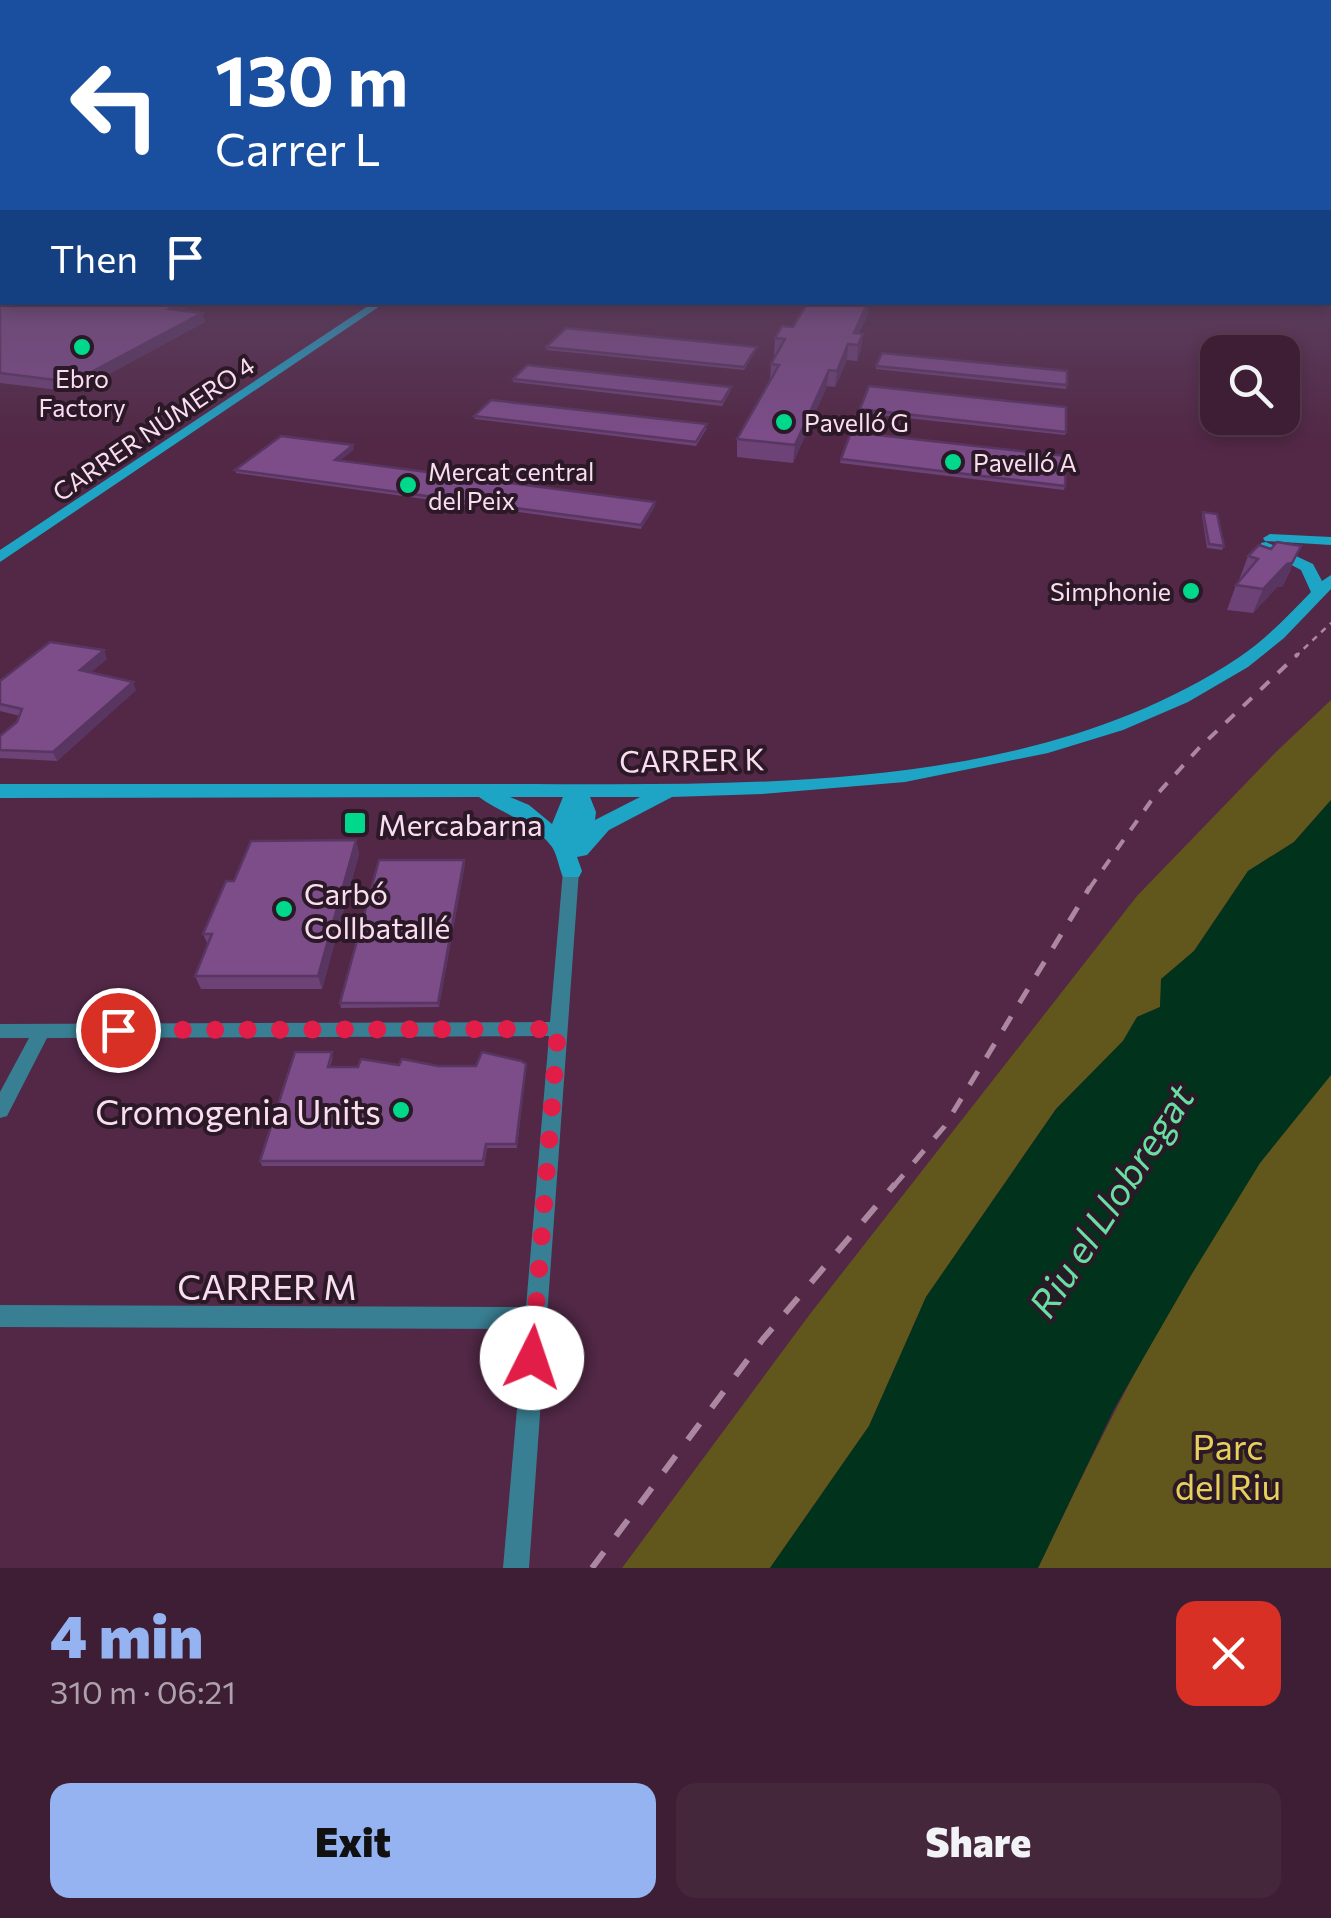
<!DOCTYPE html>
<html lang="en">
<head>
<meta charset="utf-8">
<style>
	body { margin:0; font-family:Commissioner,sans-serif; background:#45273c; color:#f1f3f6; height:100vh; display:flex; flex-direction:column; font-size:38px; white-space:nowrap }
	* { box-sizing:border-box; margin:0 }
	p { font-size:32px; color:#ada2ac }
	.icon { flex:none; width:55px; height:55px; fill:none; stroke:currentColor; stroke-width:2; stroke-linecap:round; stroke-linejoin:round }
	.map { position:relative; height:1568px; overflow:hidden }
	.sheet { display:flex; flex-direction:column; background:#3e1e34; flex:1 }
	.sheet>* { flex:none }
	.banner { position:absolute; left:0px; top:0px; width:1332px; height:305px; box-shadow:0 5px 15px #0003,0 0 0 2px #573c4f; background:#1a4fa0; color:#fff; overflow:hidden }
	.buttons { position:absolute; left:1200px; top:335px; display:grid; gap:20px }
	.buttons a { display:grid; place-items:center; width:100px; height:100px; border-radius:20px; background:#3e1e34; box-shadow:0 5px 15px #0003,0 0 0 2px #573c4f; font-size:50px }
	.pin { position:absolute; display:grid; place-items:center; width:85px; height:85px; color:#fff; margin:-42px; border:5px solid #fff; border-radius:50%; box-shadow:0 2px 10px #0007 }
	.me { position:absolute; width:110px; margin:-55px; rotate:4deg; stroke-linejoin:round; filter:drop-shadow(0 0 8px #0008) }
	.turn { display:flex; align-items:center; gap:35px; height:210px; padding:0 50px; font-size:45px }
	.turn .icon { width:130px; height:130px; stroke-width:2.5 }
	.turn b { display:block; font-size:70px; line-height:85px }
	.then { display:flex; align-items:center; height:95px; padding:0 50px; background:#0003; gap:20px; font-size:38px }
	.round { display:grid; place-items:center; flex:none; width:105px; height:105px; border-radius:20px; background:#45273c }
	.overview { display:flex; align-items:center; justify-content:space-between; height:170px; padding:0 50px }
	h1 { font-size:60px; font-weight:800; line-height:75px; color:#95b2f1 }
	.button { display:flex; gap:20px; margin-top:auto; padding:20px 50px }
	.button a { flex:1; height:115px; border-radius:20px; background:#95b2f1; color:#111; font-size:40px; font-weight:800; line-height:115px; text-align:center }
	.button a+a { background:#45273c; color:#f1f3f6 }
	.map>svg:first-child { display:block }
</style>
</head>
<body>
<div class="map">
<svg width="1331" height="1568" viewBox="0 0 1331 1568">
	<rect width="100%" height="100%" fill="#522846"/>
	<path fill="#61561b" d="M 1331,700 L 1331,800 L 1294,842 L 1248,871 L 1194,951 L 1162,979 L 1160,1007 L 1137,1017 L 1123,1041 L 1056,1109 L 926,1297 L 869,1426 L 770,1568 L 622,1568 L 810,1314 L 1137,896 L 1277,751 Z
		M 1331,1074 L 1331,1568 L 1038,1568 C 1104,1430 1172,1291 1259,1164 C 1280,1133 1307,1104 1331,1074 Z"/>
	<path fill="#00321c" d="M 1331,800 L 1331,1075 L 1260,1163 L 1190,1277 L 1114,1409 L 1038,1568 L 770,1568 L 869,1426 L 926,1297 L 1056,1109 L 1123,1041 L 1137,1017 L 1160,1007 L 1161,979 L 1194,951 L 1248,871 L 1294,842 Z"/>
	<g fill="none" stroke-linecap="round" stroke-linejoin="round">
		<path fill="#397f93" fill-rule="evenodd" d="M 571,866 L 576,867 L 579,871 L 529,1568 L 503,1568 L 524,1329 L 0,1327 L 0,1305 L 526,1307 L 549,1036 L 47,1038 L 7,1116 L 0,1118 L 0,1092 L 29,1038 L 0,1038 L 0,1024 L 550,1022 L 563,871 L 566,867 Z"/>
		<path fill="#1ea5c5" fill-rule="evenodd" d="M 1330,262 L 1331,263 L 1331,269 L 1330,268 Z
			M 1330,279 L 1331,279 L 1331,285 L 1330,285 Z
			M 374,302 L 386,302 L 0,562 L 0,550 Z
			M 1270,534 L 1331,537 L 1331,545 L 1265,541 L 1263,538 Z
			M 1266,542 L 1313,564 L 1322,581 L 1331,575 L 1331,589 L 1284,638 L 1248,667 L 1188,702 L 1123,730 L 1048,753 L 905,782 L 762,794 L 672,797 L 609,830 L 587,855 L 577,857 L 582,871 L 579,877 L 563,877 C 559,868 557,854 552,847 C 534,822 502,814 479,797 L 0,798 L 0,784 C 158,784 317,784 475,784 C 723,783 1022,801 1238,658 C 1265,640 1288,616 1311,592 L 1301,570 L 1261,549 L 1261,543 ZM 510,797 L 563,797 L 552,824 L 529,805 ZM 590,797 L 640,797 L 595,820 L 596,812 Z"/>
		<path stroke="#ab88a0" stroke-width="2.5" stroke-dasharray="6 6" stroke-linecap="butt" d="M 1295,657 L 1331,623"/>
		<path stroke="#ab88a0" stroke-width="4" stroke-dasharray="12 12" stroke-linecap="butt" d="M 1089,889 L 1151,801 L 1199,748 L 1298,654"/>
		<path stroke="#ab88a0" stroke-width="5" stroke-dasharray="16 16" stroke-linecap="butt" d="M 893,1187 L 944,1127 L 1090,887"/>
		<path stroke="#ab88a0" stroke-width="6" stroke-dasharray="20 20" stroke-linecap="butt" d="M 592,1568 L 763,1339 L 895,1184"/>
	</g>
	<path fill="#6c4277" d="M 2,246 L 2,302 L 184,311 L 202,313 L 205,322 L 83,388 L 66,386 L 58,390 L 0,383 L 0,247 Z
		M 868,314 L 859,333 L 863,334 L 861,350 L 857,361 L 847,360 L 835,387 L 827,386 L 793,463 L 737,457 L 737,439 L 770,380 L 771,364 L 776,355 L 774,354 L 775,338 L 793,327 Z
		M 546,347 L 756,350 L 744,370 L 547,350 Z
		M 876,366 L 1067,385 L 1066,389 L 876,369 Z
		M 513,379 L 731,390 L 722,406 L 513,382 Z
		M 860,409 L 1066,432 L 1065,435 L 860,413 Z
		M 474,416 L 707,428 L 696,446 L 475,419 Z
		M 354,449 L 339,461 L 655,506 L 641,529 L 236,473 L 235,470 Z
		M 841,459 L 1065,486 L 1064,490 L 840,463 Z
		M 1203,512 L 1224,546 L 1222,550 L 1207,548 L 1202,516 Z
		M 1248,556 L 1291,569 L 1282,587 L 1277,587 L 1253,613 L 1227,610 L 1236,585 L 1240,580 L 1239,580 Z
		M 107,659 L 91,672 L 136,690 L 57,761 L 0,758 L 0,736 L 17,722 L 20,716 L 0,711 L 0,681 Z
		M 356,840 L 359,854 L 322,989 L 201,989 L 195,976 L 208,945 L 203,934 L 234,881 Z
		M 464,860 L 465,864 L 439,1007 L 341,1008 L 340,1003 Z
		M 333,1056 L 330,1067 L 399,1065 L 526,1068 L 517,1148 L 487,1148 L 484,1166 L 262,1166 L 260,1161 Z"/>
	<path fill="#583661" d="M 180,302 L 197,302 L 172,318 L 169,309 Z
		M 868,302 L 869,302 L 868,314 L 854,344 L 854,333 Z
		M 202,313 L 205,322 L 83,388 L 80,378 Z
		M 863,334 L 861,350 L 857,361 L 858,345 Z
		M 848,344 L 847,360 L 835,387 L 837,371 Z
		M 829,370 L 827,386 L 793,463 L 795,445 Z
		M 63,376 L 66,386 L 58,390 L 55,380 Z
		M 353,445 L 354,449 L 336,464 L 335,460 Z
		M 655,502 L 655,506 L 641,529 L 641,525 Z
		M 1301,546 L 1282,587 L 1277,587 L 1253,613 L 1263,589 Z
		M 104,650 L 107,659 L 84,678 L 80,670 Z
		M 133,682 L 136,690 L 57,761 L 53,752 Z
		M 356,840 L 359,854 L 322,989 L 318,976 Z
		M 464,860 L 465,864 L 439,1007 L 438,1003 Z
		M 526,1064 L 526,1068 L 517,1148 L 516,1144 Z"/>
	<path fill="#7d4d8a" stroke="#583661" stroke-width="2.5" d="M 2,246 L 2,288 L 0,288 L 0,247 Z
		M 2,301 L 2,302 L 180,302 L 169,309 L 202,313 L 80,378 L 63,376 L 55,380 L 0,373 L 0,302 Z
		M 808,302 L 868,302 L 854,333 L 863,334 L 858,345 L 848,344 L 837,371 L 829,370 L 795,445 L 737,439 L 779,365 L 771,364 L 785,339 L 775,338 L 782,326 L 793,327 Z
		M 566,328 L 757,347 L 744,367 L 546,347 Z
		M 882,353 L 1067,371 L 1067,385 L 876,366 Z
		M 527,365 L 731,387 L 722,402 L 513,379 Z
		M 869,386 L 1066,407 L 1066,432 L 860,409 Z
		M 491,400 L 707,424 L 696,442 L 474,416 Z
		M 851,432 L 1066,456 L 1065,486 L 841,459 Z
		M 281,436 L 353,445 L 335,460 L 655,502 L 641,525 L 235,470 Z
		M 1203,512 L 1217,514 L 1224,546 L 1209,544 Z
		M 1277,542 L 1301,546 L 1292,563 L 1287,564 L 1263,589 L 1236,585 L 1258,559 L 1248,556 L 1259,545 L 1271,549 Z
		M 50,642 L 104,650 L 80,670 L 133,682 L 53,752 L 0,750 L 0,736 L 17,722 L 22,709 L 0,704 L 0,681 Z
		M 356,840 L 318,976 L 195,976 L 212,934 L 203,934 L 226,881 L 234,881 L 251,841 Z
		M 379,860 L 464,860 L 438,1003 L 340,1003 Z
		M 295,1052 L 332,1052 L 328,1067 L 358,1067 L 361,1059 L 399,1065 L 402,1059 L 438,1066 L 476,1066 L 482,1052 L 521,1061 L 526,1064 L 516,1144 L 486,1144 L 483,1161 L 260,1161 Z"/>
	<linearGradient id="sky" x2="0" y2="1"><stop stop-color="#2d1626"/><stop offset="0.5" stop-color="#604868"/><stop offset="1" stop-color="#604868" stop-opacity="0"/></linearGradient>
	<rect width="1331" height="444" fill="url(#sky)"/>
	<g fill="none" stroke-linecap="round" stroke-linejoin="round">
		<path stroke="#e11d48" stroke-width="18" stroke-dasharray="0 32.4" d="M 118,1030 L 558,1029 L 532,1358"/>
	</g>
	<g fill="#00d98c" stroke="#2c1927" stroke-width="4">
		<circle cx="82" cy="347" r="10"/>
		<circle cx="784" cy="422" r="10"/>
		<circle cx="953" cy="462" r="10"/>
		<circle cx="408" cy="485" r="10"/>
		<circle cx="1191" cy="591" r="10"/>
		<rect x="343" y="811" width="24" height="24" rx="5"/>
		<circle cx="284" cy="909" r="10"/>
		<circle cx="401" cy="1110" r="10"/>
	</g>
	<g text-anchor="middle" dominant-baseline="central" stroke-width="8" stroke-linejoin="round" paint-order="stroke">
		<g font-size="25" fill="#fadef0" stroke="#2c1927" text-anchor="start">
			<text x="82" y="378" text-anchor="middle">Ebro<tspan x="82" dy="29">Factory</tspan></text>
			<text x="804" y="422">Pavelló G</text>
			<text x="973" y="462">Pavelló A</text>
			<text x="428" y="471">Mercat central<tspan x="428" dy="29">del Peix</tspan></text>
			<text x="1171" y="591" text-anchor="end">Simphonie</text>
		</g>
		<g font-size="25" fill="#fadef0" stroke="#2c1927">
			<text transform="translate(153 428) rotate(-34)">CARRER NÚMERO 4</text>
		</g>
		<g font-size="30" fill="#fadef0" stroke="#2c1927">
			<text transform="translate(692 759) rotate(-1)">CARRER K</text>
		</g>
		<g font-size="30" fill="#fadef0" stroke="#2c1927" text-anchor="start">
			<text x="378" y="823">Mercabarna</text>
			<text x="304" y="892">Carbó<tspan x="304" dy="34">Collbatallé</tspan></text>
		</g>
		<g font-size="35" fill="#fadef0" stroke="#2c1927" text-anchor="end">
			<text x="381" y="1110">Cromogenia Units</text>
		</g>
		<g font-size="35" fill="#fadef0" stroke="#2c1927">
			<text x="267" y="1285">CARRER M</text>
		</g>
		<g font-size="35" fill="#e7d15b" stroke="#2c1927">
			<text x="1228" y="1445">Parc<tspan x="1228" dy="40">del Riu</tspan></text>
		</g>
		<g font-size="38" font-style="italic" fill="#67dea2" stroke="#2c1927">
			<text transform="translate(1110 1200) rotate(-57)">Riu el Llobregat</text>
		</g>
	</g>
</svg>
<div class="buttons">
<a><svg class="icon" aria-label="search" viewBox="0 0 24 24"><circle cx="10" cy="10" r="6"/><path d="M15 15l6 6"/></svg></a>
</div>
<div class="pin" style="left:118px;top:1030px;background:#d93025"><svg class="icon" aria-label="arrive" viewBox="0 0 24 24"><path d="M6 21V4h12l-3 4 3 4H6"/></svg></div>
<svg class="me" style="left:532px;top:1358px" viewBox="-20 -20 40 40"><circle r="19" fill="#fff"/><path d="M0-13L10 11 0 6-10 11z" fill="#e11d48"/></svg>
<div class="banner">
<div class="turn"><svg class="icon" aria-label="left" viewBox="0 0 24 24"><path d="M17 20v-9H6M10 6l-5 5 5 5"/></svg><div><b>130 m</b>Carrer L</div></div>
<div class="then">Then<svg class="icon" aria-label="arrive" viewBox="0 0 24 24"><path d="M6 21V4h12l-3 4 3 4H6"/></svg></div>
</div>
</div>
<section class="sheet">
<div class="overview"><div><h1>4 min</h1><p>310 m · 06:21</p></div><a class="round" style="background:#d93025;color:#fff"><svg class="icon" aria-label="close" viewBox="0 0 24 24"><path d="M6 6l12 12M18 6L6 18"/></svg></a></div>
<div class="button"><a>Exit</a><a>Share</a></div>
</section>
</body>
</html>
